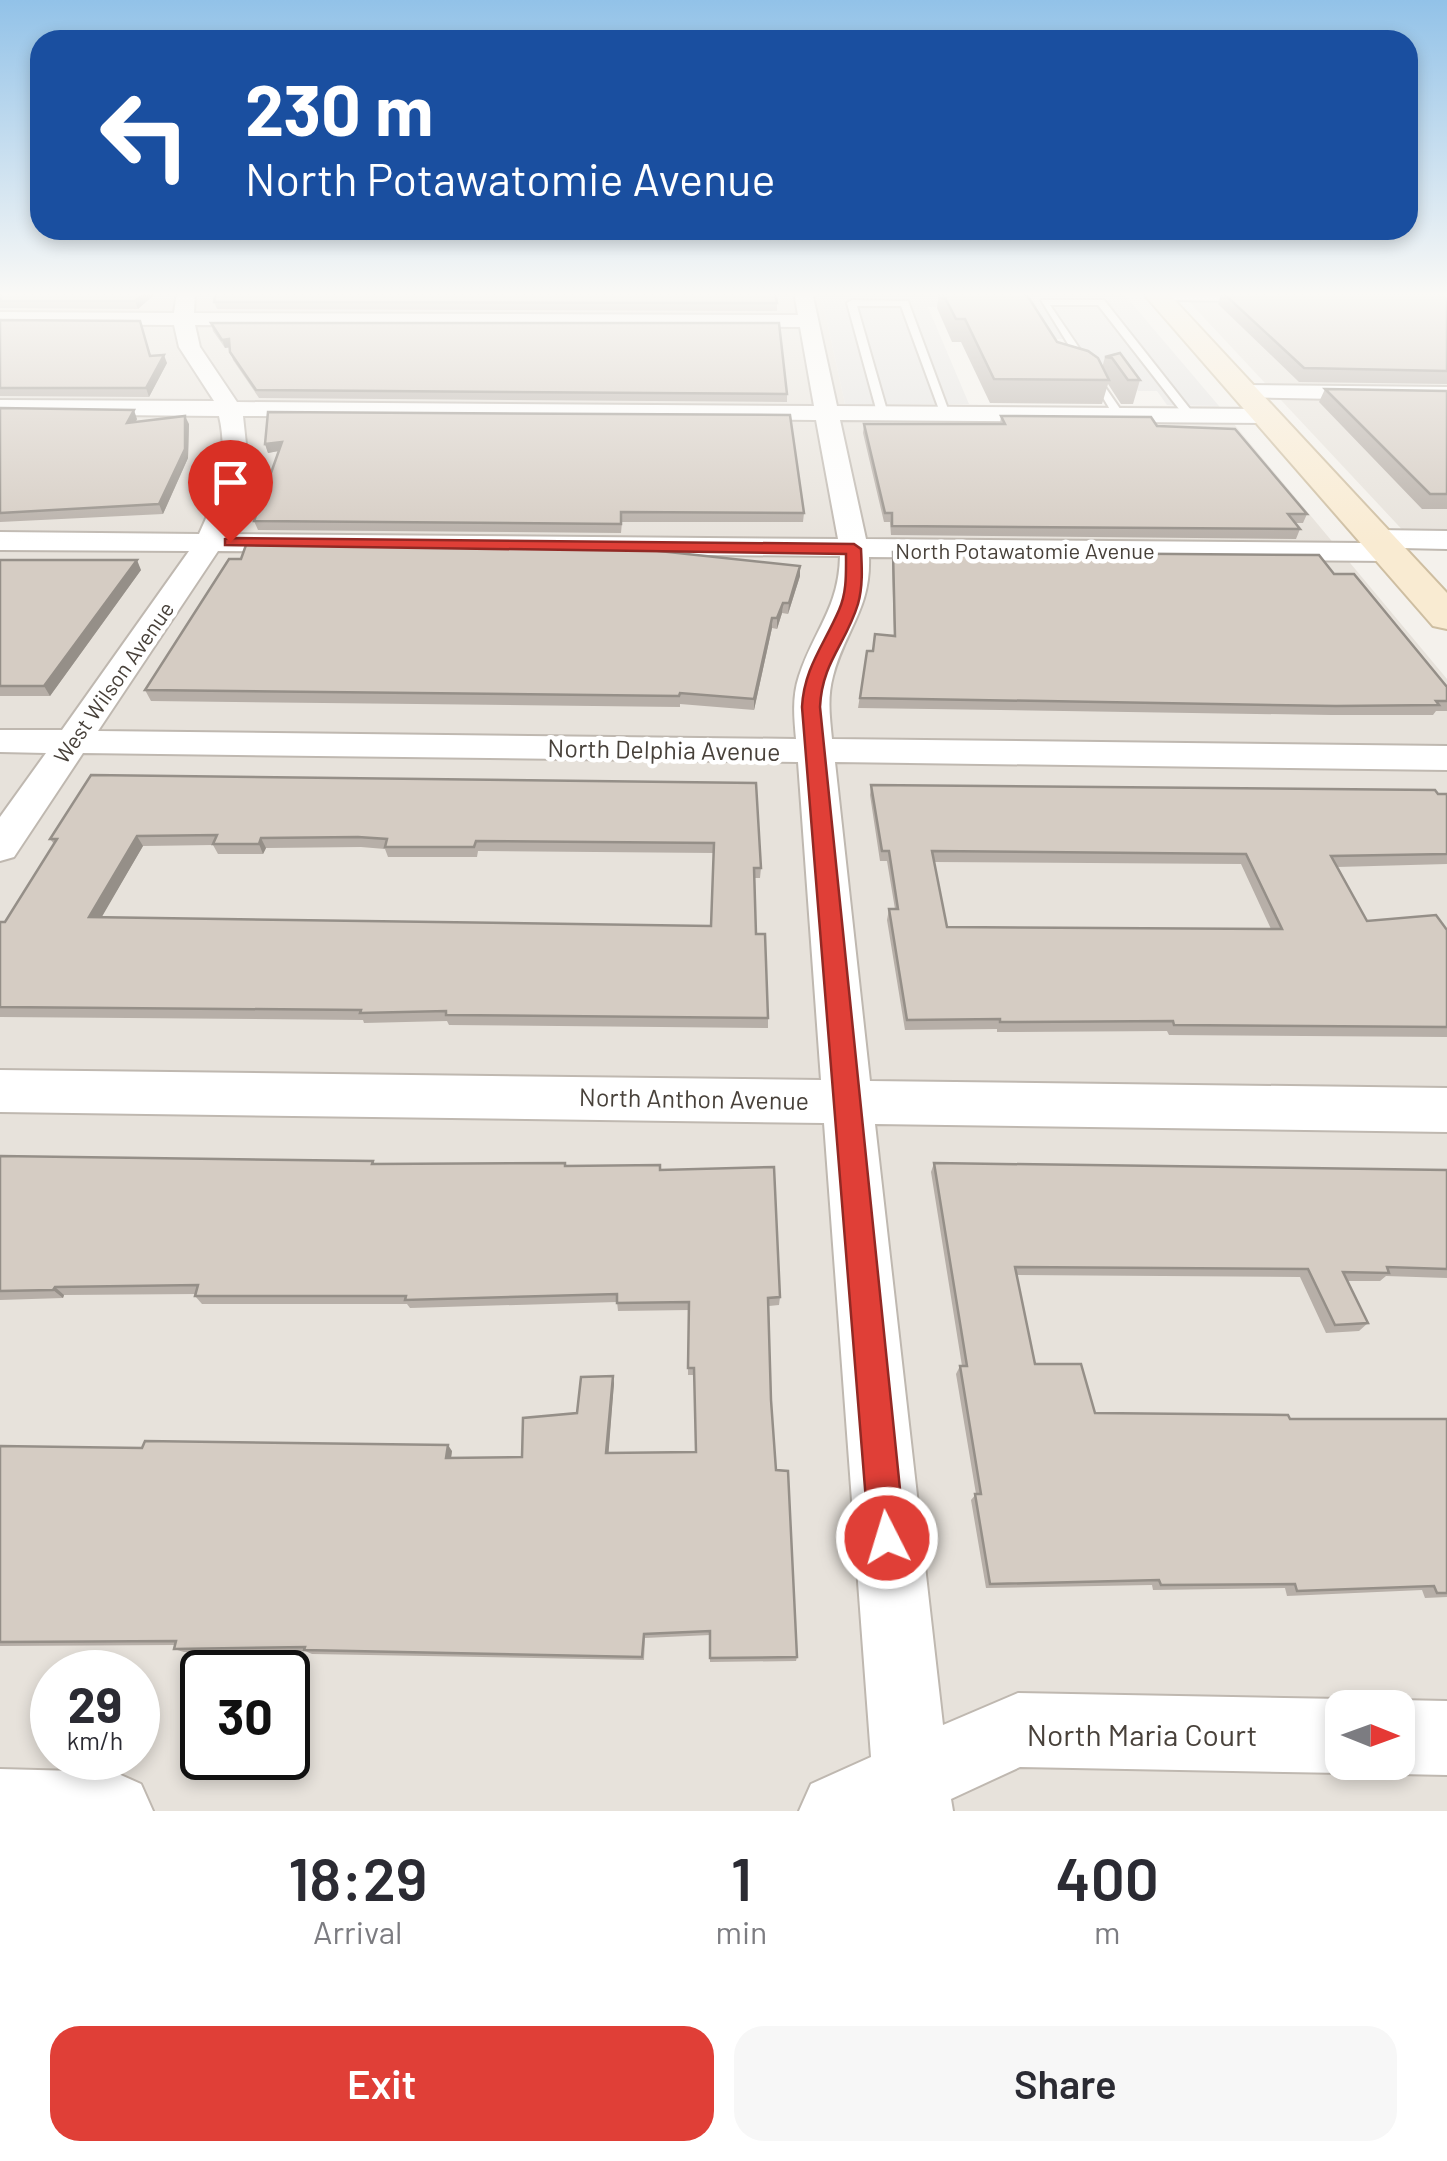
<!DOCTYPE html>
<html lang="en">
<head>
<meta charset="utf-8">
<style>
	body { margin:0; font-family:Barlow,sans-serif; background:#f7f7f7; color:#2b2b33; height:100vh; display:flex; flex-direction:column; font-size:38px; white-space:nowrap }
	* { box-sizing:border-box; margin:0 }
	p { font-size:32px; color:#7c7c81 }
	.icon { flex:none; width:55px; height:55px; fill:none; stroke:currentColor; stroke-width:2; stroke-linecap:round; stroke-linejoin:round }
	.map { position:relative; height:1811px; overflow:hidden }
	.sheet { display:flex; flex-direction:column; background:#fff; flex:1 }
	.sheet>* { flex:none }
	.top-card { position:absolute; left:30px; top:30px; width:1388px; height:210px; border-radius:30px; box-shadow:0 5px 15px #0003; background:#1a4fa0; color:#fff; overflow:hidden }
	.needle { width:65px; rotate:91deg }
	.buttons { position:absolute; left:1325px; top:1690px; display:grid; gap:20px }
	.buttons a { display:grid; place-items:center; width:90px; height:90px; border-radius:20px; background:#fff; box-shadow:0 5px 15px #0003; font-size:50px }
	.speed { position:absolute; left:30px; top:1650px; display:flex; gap:20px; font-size:50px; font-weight:700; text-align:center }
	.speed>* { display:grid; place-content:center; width:130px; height:130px; border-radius:50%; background:#fff; box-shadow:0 5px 15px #0003; line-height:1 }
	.speed small { font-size:25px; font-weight:400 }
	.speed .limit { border:5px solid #111; border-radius:15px; background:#fff; color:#111 }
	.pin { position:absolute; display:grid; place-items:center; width:85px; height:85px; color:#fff; margin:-102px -42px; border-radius:50% 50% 50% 0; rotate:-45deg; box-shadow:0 0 10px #0007 }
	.pin .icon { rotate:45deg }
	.me { position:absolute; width:110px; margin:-55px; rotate:355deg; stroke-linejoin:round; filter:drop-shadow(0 0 8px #0008) }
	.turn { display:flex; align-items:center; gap:35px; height:210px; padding:0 50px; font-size:45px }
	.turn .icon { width:130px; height:130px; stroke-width:2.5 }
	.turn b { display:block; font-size:70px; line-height:85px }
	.eta { display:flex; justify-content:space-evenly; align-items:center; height:170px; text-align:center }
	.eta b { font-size:60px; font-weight:600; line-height:70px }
	.primary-button { display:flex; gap:20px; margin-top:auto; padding:20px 50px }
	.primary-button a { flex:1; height:115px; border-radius:30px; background:#e03f37; color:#fff; font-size:40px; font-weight:600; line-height:115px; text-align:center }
	.primary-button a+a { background:#f7f7f7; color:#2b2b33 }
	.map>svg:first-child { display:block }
</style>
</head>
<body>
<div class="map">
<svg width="1447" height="1811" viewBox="0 0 1447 1811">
	<rect width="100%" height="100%" fill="#f4f1ec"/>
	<path fill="#e7e2db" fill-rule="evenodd" d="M 0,292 L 915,292 L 821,294 L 845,404 L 1219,406 L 1447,679 L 1447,1811 L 0,1811 ZM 52,1672 L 138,1672 L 138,1758 L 52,1758 ZM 202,1672 L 288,1672 L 288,1758 L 202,1758 ZM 1342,1708 L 1398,1708 L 1398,1762 L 1342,1762 Z
		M 1180,292 L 1447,292 L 1447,538 L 1410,538 Z"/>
	<path fill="#e4e2e0" d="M 1123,293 L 1219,406 L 1167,405 L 1157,391 L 1138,391 L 1126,375 L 1089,375 L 1066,339 L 1041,339 L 1021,306 L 928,307 L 969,404 L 845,404 L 821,294 Z"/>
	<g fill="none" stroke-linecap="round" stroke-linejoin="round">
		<g stroke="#bfb8b0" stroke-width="4">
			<path id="lane" d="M 852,300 L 908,301 L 951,417 L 941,415 L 901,306 L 857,306 L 888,414 L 878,416 L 847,303 Z
				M 1041,300 L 1104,300 L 1194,414 L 1194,418 L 1186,418 L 1098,305 L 1050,305 L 1094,370 L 1089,373 L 1084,370 Z
				M 1095,384 L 1103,384 L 1125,416 L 1123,418 L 1115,418 Z"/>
		</g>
		<g stroke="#bfb8b0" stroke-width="4">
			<path id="street" d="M 177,292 L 195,292 L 194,313 L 798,315 L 794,292 L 812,292 L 837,406 L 1266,409 L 1278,416 L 1266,423 L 840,420 L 866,539 L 1366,543 L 1363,539 L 1367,533 L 1377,530 L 1447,531 L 1447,549 L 1401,548 L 1403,552 L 1399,558 L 1389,561 L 869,557 C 871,609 845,630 833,676 C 827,698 830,718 832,739 L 1447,746 L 1447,770 L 835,762 L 870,1081 L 1447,1088 L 1447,1132 L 875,1124 L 943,1725 L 1018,1693 L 1342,1699 L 1363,1708 L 1342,1708 L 1342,1762 L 1368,1762 L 1342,1773 L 1020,1767 L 951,1799 L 953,1811 L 799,1811 L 811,1784 L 871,1757 L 824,1123 L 0,1112 L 0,1070 L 821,1080 L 798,762 L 83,753 L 14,857 L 0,861 L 0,817 L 46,753 L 0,752 L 0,730 L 62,730 L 189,551 L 0,550 L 0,532 L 199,534 C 217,496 229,458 219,416 L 0,414 L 0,400 L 214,401 L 179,347 L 174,325 L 0,324 L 0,312 L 174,313 ZM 195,325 L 800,327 L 814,406 L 237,402 L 200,347 ZM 243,416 L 816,420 L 838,539 L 227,534 L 248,463 ZM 218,551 L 840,556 C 839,608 814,630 799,676 C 792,697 794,717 796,739 L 98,731 Z
				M 1148,292 L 1288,292 L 1291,295 L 1281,301 L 1156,300 L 1149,298 Z
				M 1245,385 L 1447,387 L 1447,401 L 1237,397 L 1234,392 L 1237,387 Z
				M 1398,1700 L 1447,1701 L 1447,1775 L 1398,1774 L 1372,1763 L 1398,1762 L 1398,1708 L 1379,1708 Z
				M 0,1769 L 114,1772 L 141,1784 L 153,1811 L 0,1811 Z"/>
		</g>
		<g stroke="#cebea1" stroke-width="4">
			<path id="secondary" d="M 1142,292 L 1167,292 L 1447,593 L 1447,629 L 1433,626 Z"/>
		</g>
		<use href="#lane" fill="#fff" fill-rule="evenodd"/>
		<use href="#street" fill="#fff" fill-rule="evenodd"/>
		<use href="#secondary" fill="#f9ebd2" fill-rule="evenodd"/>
	</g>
	<path fill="#b7afa8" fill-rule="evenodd" d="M 0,292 L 157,292 L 138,309 L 0,308 Z
		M 939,292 L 1025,292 L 1057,342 L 1102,368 L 1105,357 L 1120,353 L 1140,380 L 1133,404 L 1121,404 L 1108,384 L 1102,404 L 990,403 L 961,342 L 952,342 L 937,308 Z
		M 1222,292 L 1447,294 L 1447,384 L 1299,382 L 1218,304 Z
		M 214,302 L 777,303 L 777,311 L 217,309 Z
		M 0,320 L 140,321 L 151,356 L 167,363 L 149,397 L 0,396 Z
		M 211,323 L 787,394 L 787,402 L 259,398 L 233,360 L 230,347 L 225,348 L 213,331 Z
		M 1325,389 L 1447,391 L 1447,509 L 1422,509 L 1319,402 Z
		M 0,408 L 137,419 L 136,422 L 189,424 L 188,458 L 163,514 L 0,522 Z
		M 1001,416 L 1157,426 L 1307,514 L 1303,523 L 1295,523 L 1300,529 L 1296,539 L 891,535 L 890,522 L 884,522 L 863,433 L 864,424 L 1000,424 Z
		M 265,444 L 804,513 L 803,522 L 622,522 L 621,533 L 258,530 L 254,521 L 278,451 L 268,453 Z
		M 893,552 L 1334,574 L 1447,687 L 1447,711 L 1436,711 L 1433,715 L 1331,715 L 858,708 L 867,651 L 873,651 L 894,636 L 892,561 Z
		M 0,560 L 141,570 L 50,696 L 0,696 Z
		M 800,566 L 800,576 L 788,614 L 782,613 L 777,629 L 772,628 L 754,710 L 680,704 L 680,707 L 151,701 L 145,690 Z
		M 756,783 L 761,868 L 760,878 L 755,878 L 756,934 L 768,1018 L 768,1028 L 449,1025 L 447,1021 L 364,1023 L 363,1020 L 0,1017 L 0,922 L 5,922 L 54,844 L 50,839 ZM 213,845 L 218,854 L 263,854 L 266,848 L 361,847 L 385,849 L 388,857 L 477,857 L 478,851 L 714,853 L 711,926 L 101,917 L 143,846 Z
		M 871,785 L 1447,794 L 1447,864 L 1337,867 L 1367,921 L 1447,930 L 1447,1037 L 1169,1035 L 1167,1031 L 997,1032 L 997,1029 L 905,1030 L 887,920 L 889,909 L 895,909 L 887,861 L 880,861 L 870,795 ZM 934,862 L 1241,864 L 1271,929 L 947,927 Z
		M 0,1156 L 373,1161 L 375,1164 L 565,1163 L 566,1166 L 660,1170 L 780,1297 L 779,1305 L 769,1306 L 771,1400 L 776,1470 L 797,1657 L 796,1661 L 710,1662 L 710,1635 L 645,1638 L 644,1660 L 312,1654 L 305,1651 L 184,1652 L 174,1649 L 175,1645 L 0,1646 L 0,1446 L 452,1451 L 451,1458 L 522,1457 L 614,1383 L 608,1453 L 696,1452 L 694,1375 L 688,1375 L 688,1368 L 689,1310 L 618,1311 L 617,1302 L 410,1308 L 407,1304 L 202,1304 L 195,1296 L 196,1294 L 64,1295 L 63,1298 L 0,1300 Z
		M 934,1163 L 1447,1170 L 1447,1278 L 1386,1276 L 1380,1281 L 1347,1281 L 1368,1323 L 1359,1331 L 1326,1333 L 1300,1277 L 1017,1275 L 1035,1364 L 1095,1413 L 1290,1419 L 1447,1419 L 1447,1597 L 1425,1598 L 1422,1590 L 1287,1596 L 1285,1588 L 1153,1590 L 1152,1585 L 986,1588 L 971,1500 L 976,1494 L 956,1374 L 960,1366 L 962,1366 L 931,1172 Z"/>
	<path fill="#958f88" d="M 146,292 L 157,292 L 138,309 L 135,301 Z
		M 229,339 L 232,347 L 225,348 L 222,340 Z
		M 164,355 L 167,363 L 149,397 L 146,388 Z
		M 134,410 L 137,419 L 130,432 L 127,423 Z
		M 185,416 L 189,424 L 188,458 L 163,514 L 159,504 Z
		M 282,442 L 284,450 L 268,453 L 265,444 Z
		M 137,560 L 141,570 L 50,696 L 44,686 Z
		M 800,566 L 800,576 L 788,614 L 789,603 Z
		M 783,603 L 782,613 L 777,629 L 777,618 Z
		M 772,618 L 772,628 L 754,710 L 754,699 Z
		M 137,836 L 143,846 L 96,927 L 89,917 Z
		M 261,838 L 266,848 L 263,854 L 259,844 Z
		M 55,1287 L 64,1295 L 63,1298 L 53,1290 Z
		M 613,1376 L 614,1383 L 608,1460 L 606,1453 Z
		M 448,1445 L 452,1451 L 450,1464 L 446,1458 Z"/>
	<path fill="#d5ccc3" stroke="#958f88" stroke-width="2.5" fill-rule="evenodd" d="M 0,292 L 146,292 L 135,301 L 0,301 Z
		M 216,292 L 775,292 L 777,303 L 214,302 Z
		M 942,292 L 1025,292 L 1057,342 L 1088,351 L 1098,358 L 1109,380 L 994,379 L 965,319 L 956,319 Z
		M 1222,292 L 1447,294 L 1447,371 L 1304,368 Z
		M 0,320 L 140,321 L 150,356 L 164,355 L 146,388 L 0,388 Z
		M 211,323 L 779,323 L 787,394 L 256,390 L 230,352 L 229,339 L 222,340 Z
		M 1120,353 L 1140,380 L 1128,380 L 1112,358 L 1105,357 Z
		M 1325,389 L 1447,391 L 1447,494 L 1430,494 Z
		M 0,408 L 134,410 L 127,423 L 185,416 L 185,449 L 159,504 L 0,513 Z
		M 268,412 L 790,415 L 804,513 L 621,512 L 621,524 L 254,521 L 282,442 L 265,444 Z
		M 1001,416 L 1151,417 L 1157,426 L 1235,429 L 1307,514 L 1288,514 L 1300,529 L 892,526 L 892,513 L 885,513 L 864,424 L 1005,424 Z
		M 246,545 L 631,548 L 800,566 L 789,603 L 783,603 L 777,618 L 772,618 L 754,699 L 680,693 L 679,696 L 145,690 L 229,559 L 241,559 Z
		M 893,552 L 1319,555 L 1334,574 L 1354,574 L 1447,687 L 1447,701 L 1436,701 L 1439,705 L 1336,706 L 860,698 L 867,651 L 873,651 L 875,634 L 895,636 Z
		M 0,560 L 137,560 L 44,686 L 0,686 Z
		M 91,775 L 756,783 L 761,868 L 754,868 L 756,934 L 765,934 L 768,1018 L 446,1015 L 446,1011 L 360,1013 L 361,1010 L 0,1007 L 0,922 L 5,922 L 57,839 L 50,839 ZM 217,835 L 213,844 L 259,844 L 261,838 L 358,837 L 387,839 L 385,847 L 474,847 L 476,841 L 714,843 L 711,926 L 89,917 L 137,836 Z
		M 871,785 L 1435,790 L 1438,794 L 1447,794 L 1447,854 L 1331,856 L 1367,921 L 1436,915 L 1447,930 L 1447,1027 L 1174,1025 L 1173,1021 L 1000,1022 L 1000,1019 L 907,1020 L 889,909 L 898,909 L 889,851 L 882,851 ZM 932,851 L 1246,854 L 1282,929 L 947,927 Z
		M 0,1156 L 373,1161 L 372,1164 L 565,1163 L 565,1166 L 660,1165 L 660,1170 L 774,1167 L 780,1297 L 768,1298 L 771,1400 L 776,1470 L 788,1471 L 797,1657 L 710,1658 L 710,1631 L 644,1634 L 642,1657 L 304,1650 L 305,1647 L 174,1649 L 176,1641 L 0,1642 L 0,1446 L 142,1448 L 145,1441 L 448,1445 L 446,1458 L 522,1457 L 523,1418 L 577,1413 L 581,1377 L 613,1376 L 606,1453 L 696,1452 L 694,1368 L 688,1368 L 689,1302 L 617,1303 L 617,1294 L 405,1300 L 406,1296 L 195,1296 L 198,1285 L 55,1287 L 53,1290 L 0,1291 Z
		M 934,1163 L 1447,1170 L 1447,1269 L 1387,1267 L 1389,1273 L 1343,1272 L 1368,1323 L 1335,1325 L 1308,1269 L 1015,1267 L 1035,1364 L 1081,1364 L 1095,1413 L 1288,1415 L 1290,1419 L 1447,1419 L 1447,1593 L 1437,1593 L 1434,1586 L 1297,1591 L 1295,1584 L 1161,1585 L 1159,1580 L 990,1584 L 975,1494 L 981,1494 L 960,1366 L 967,1366 Z"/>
	<linearGradient id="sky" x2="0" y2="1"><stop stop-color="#92c2e8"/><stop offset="0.54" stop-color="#faf9f6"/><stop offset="1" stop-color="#faf9f6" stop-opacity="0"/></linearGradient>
	<rect width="1447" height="545" fill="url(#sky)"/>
	<path fill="#e03f37" stroke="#922924" stroke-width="2.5" d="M 230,538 L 854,544 L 861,549 C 862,568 863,586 858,604 C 846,644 822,662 820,707 L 905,1538 L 899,1551 L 887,1556 L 874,1551 L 869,1538 L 802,707 C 804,668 824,645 839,610 C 847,592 846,573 846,554 L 225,545 L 225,539 Z"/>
	<g text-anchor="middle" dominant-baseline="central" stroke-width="9" stroke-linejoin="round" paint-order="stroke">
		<g font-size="22" fill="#48413a" stroke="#fff">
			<text x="1025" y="550">North Potawatomie Avenue</text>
			<text transform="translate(113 682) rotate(-55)">West Wilson Avenue</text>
		</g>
		<g font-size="25" fill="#48413a" stroke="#fff">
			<text transform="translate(664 749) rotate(1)">North Delphia Avenue</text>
			<text transform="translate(694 1098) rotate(1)">North Anthon Avenue</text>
		</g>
		<g font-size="30" fill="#48413a" stroke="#fff">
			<text x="1142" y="1734">North Maria Court</text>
		</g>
	</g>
</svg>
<div class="buttons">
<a><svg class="needle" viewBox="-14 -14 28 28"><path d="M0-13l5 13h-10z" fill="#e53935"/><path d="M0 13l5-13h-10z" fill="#7c7c81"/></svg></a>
</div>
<div class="speed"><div>29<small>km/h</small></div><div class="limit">30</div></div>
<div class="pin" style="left:230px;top:542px;background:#d93025"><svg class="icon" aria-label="arrive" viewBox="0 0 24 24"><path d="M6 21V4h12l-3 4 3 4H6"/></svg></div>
<svg class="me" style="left:887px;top:1538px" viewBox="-20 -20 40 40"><circle r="17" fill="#e03f37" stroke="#fff" stroke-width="3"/><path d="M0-11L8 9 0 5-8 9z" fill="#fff"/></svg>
<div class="top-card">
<div class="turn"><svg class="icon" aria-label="left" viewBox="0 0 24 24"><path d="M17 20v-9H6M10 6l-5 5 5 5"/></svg><div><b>230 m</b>North Potawatomie Avenue</div></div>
</div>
</div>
<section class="sheet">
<div class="eta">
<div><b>18:29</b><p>Arrival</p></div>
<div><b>1</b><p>min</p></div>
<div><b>400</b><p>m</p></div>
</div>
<div class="primary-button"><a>Exit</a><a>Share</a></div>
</section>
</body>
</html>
